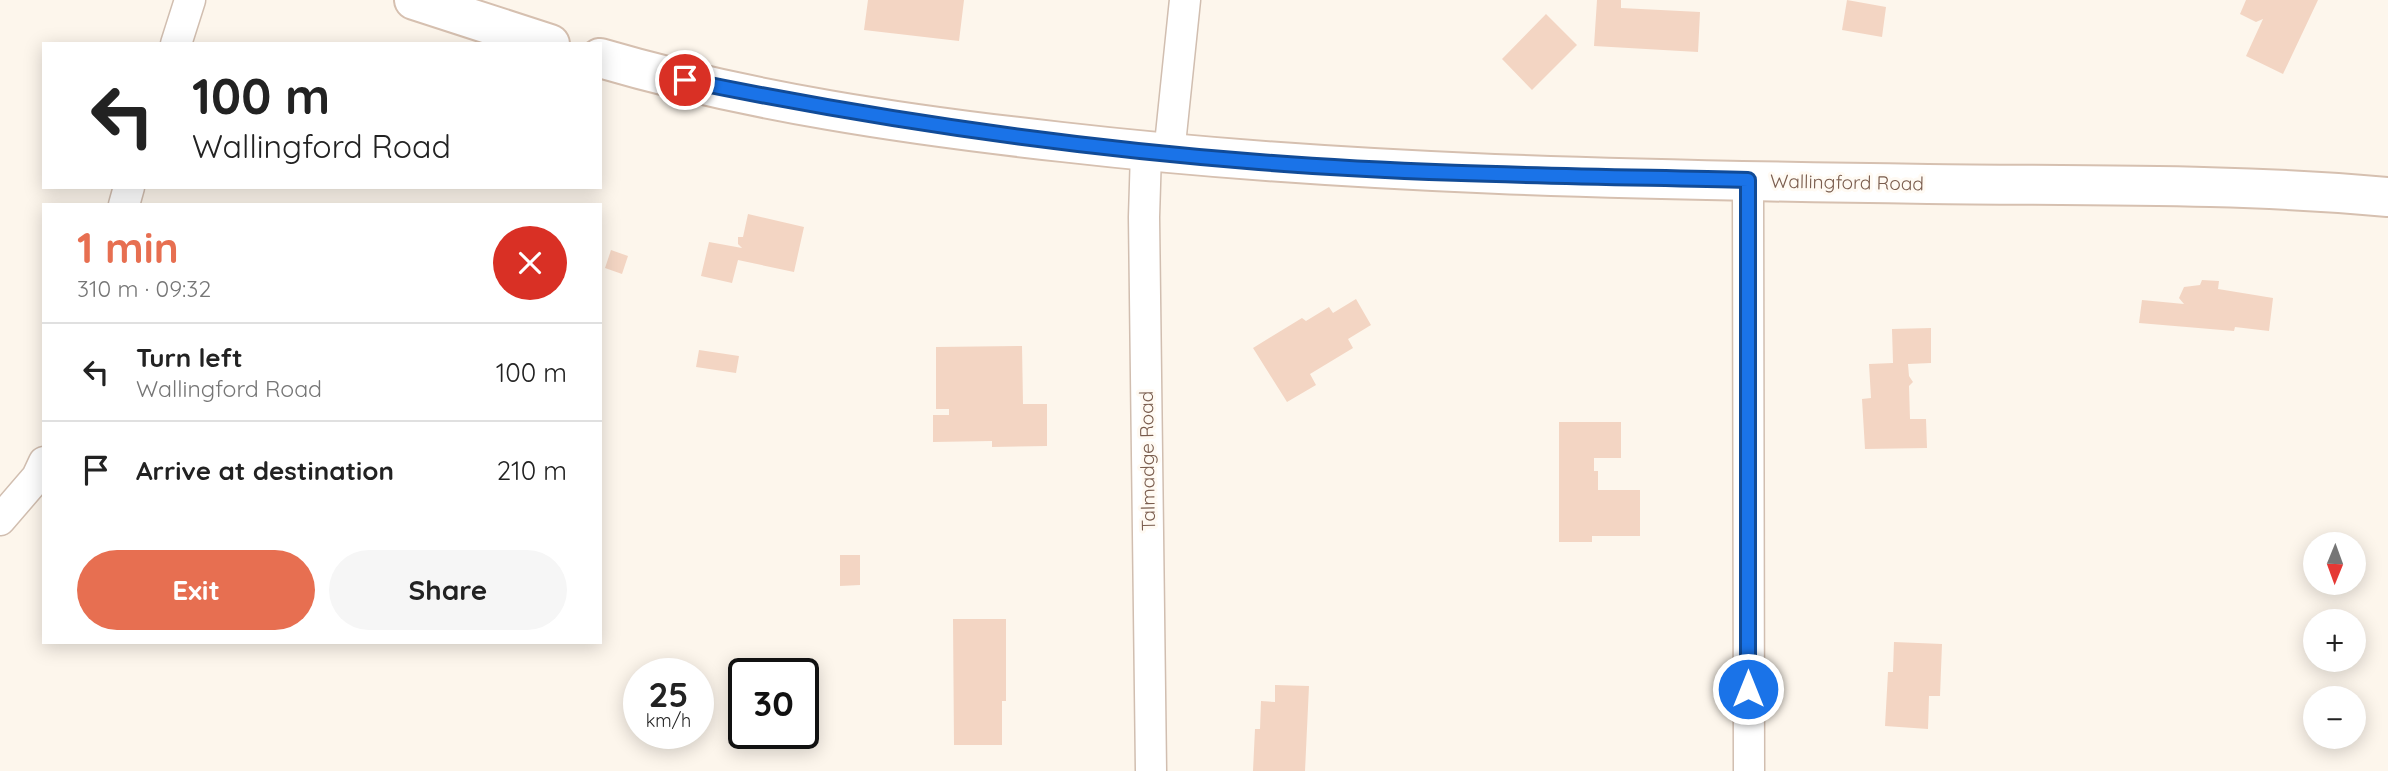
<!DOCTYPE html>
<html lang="en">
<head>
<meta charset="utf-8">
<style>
	body { margin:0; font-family:Quicksand,sans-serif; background:#f6f6f6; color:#222; height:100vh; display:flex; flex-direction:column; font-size:26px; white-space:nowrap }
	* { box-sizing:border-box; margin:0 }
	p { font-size:23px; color:#767676 }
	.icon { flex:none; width:38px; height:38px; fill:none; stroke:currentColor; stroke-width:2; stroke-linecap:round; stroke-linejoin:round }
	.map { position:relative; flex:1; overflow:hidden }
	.side { position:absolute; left:42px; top:203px; width:560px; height:441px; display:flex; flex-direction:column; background:#fff; border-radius:0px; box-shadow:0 4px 18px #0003 }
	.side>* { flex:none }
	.hud { position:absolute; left:42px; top:42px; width:560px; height:147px; border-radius:0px; box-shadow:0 4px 18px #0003; background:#fff; color:#222; overflow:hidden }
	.needle { width:46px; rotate:181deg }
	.fabs { position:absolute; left:2303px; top:532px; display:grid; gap:14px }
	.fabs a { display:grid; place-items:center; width:63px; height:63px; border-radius:50%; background:#fff; box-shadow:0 4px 18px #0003; font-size:35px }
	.speed { position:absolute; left:623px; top:658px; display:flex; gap:14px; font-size:35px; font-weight:700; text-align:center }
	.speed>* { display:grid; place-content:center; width:91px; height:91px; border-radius:50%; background:#fff; box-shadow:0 4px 18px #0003; line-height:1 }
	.speed small { font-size:18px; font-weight:400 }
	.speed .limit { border:4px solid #111; border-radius:10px; background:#fff; color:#111 }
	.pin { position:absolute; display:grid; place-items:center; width:60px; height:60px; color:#fff; margin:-30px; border:4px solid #fff; border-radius:50%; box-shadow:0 2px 7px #0007 }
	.me { position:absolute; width:77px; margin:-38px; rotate:0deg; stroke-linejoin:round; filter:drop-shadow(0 0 5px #0008) }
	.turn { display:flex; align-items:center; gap:24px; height:147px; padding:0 35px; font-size:32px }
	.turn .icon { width:91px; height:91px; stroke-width:2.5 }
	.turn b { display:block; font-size:49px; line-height:60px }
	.round { display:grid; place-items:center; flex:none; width:74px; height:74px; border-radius:37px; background:#f6f6f6 }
	.summary { display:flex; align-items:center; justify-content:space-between; height:119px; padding:0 35px }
	h1 { font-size:42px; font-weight:700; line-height:52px; color:#e76f51 }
	.button { display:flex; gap:14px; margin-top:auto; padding:14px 35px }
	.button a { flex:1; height:80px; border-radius:42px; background:#e76f51; color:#fff; font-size:28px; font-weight:700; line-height:80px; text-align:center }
	.button a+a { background:#f6f6f6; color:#222 }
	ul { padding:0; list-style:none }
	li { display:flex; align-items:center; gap:21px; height:98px; padding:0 35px; border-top:2px solid #e0e0e0 }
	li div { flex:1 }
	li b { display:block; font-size:26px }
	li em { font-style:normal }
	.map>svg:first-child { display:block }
</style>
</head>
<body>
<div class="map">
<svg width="2388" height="771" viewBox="0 0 2388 771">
	<rect width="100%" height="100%" fill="#fdf6ec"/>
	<path fill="#f3d5c3" d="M 868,0 L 964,0 L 959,41 L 864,30 Z
		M 1597,0 L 1621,0 L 1621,8 L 1700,12 L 1698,52 L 1594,46 Z
		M 1847,0 L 1886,7 L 1882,37 L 1842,30 Z
		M 2246,0 L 2318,0 L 2283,74 L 2246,56 L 2263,19 L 2256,22 L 2240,14 Z
		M 1546,14 L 1577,45 L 1532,90 L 1502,59 Z
		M 748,214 L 804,227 L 794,272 L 738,260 L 732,283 L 701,276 L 709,242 L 742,248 L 738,244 L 738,237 L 743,237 Z
		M 611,250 L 628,256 L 622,274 L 605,268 Z
		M 2202,280 L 2219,281 L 2218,289 L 2273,298 L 2269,331 L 2235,327 L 2234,331 L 2139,323 L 2142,300 L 2184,304 L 2179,298 L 2184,287 L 2200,285 Z
		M 1356,299 L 1371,325 L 1348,339 L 1353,348 L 1310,374 L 1316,385 L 1287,402 L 1253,348 L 1302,318 L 1306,321 L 1329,307 L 1333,313 Z
		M 1931,328 L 1931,363 L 1908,364 L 1909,376 L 1913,382 L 1909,386 L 1910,419 L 1926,419 L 1927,448 L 1865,449 L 1862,399 L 1871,398 L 1869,364 L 1893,363 L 1892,329 Z
		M 1022,346 L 1023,404 L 1047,404 L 1047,446 L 992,447 L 992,441 L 933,442 L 933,415 L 949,415 L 949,409 L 936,409 L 936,347 Z
		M 699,350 L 739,356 L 736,373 L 696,367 Z
		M 1559,422 L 1621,422 L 1621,458 L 1594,458 L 1594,471 L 1598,471 L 1598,490 L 1640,490 L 1640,536 L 1592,536 L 1592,542 L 1559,542 Z
		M 840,555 L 860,555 L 860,585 L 840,586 Z
		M 953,619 L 1006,619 L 1006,701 L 1002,701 L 1002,745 L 954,745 Z
		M 1894,642 L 1942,644 L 1940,696 L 1929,696 L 1928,729 L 1885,726 L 1888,672 L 1893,672 Z
		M 1275,685 L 1309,686 L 1305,771 L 1253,771 L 1255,729 L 1260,729 L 1261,701 L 1275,702 Z"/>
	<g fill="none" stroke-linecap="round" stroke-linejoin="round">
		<g stroke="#d1beb0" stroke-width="33">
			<path id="street" d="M 176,44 L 190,0
				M 1146,152 L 1144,217 L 1151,771
				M 1169,154 L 1185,0
				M 1748,180 L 1749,771
				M 124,205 L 129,187
				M 0,520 L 37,477 L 44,462"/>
		</g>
		<g stroke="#d6c0b0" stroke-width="42">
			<path id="secondary" d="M 414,0 L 550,44
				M 600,58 C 750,102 907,125 1062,142 C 1349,175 1639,180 1928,184 C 2081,186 2236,183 2388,197"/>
		</g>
		<use href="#street" stroke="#fff" stroke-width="30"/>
		<use href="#secondary" stroke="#fff" stroke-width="38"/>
	</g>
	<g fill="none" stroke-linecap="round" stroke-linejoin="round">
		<g stroke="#114b97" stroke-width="18">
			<path id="route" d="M 685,80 C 875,119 1066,147 1259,162 C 1421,175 1585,176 1748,180 L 1748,689"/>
		</g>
		<use href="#route" stroke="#1a73e8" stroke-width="12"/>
	</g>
	<g text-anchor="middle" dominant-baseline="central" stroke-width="6" stroke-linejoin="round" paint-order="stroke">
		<g font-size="19" fill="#7a5c4d" stroke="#fffaf3">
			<text transform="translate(1847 182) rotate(1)">Wallingford Road</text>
			<text transform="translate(1147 461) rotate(-91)">Talmadge Road</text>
		</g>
	</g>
</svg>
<div class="fabs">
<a><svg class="needle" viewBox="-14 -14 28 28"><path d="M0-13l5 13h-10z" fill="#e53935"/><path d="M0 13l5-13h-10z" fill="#767676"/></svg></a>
<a>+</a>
<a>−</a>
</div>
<div class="speed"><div>25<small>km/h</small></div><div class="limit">30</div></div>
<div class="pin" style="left:685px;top:80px;background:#d93025"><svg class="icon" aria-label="arrive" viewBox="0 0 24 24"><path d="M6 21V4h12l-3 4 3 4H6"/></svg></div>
<svg class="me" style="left:1748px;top:689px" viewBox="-20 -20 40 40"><circle r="17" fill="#1a73e8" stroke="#fff" stroke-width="3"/><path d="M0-11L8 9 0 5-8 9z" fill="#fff"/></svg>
<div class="hud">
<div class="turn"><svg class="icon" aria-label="left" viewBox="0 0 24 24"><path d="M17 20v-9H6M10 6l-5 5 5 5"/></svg><div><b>100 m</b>Wallingford Road</div></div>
</div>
<section class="side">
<div class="summary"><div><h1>1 min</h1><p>310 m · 09:32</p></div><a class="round" style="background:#d93025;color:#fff"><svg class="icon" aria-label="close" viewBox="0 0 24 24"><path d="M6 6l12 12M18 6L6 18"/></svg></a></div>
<ul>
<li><svg class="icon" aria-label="left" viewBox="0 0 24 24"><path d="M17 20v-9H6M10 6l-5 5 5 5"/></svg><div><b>Turn left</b><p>Wallingford Road</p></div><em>100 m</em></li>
<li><svg class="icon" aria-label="arrive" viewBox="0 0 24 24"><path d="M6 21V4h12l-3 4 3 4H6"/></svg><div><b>Arrive at destination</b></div><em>210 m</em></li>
</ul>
<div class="button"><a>Exit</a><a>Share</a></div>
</section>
</div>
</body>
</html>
